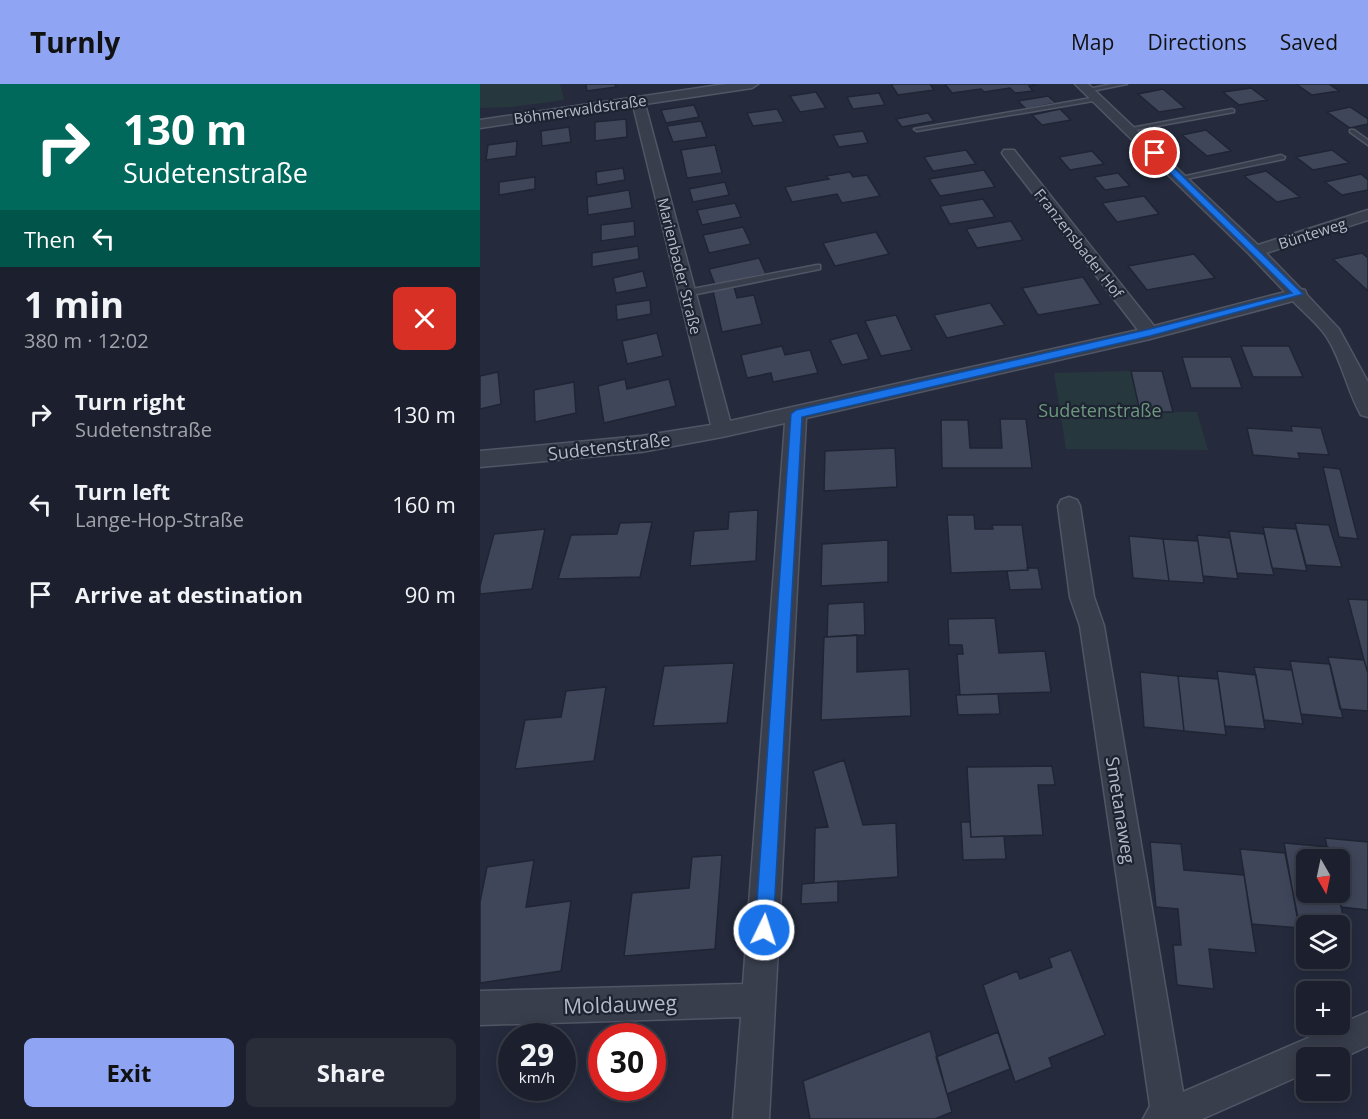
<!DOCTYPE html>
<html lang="en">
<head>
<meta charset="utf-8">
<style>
	body { margin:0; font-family:"Open Sans",sans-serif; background:#292d3a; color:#f1f3f6; height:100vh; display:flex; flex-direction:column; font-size:22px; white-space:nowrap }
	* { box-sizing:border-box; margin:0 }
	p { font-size:20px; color:#a0a3aa }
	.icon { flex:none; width:33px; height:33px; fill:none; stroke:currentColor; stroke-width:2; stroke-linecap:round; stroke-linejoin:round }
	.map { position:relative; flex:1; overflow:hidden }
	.sheet { display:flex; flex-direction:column; background:#1c202e; width:480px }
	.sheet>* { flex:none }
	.top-card { background:#00695c; color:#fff; overflow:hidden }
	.needle { width:39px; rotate:171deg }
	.fabs { position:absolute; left:816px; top:765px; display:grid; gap:12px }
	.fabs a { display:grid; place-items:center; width:54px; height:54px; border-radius:9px; background:#1c202e; box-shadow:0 3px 15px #0003,0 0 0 2px #3a3e4a; font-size:30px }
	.speed { position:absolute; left:18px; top:939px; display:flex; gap:12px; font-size:30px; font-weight:700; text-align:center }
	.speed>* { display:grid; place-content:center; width:78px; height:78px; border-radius:50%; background:#1c202e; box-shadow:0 3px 15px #0003,0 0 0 2px #3a3e4a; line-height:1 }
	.speed small { font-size:15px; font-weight:400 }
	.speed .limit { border:9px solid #d22; background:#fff; color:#111 }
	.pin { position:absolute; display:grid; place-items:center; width:51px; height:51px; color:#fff; margin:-26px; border:3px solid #fff; border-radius:50%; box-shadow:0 2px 6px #0007 }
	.me { position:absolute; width:66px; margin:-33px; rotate:4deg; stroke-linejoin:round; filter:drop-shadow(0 0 4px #0008) }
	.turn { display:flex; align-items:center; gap:21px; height:126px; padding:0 24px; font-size:27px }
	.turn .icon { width:78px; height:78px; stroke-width:2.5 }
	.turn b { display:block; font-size:42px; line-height:51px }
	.then { display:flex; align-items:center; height:57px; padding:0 24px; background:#0003; gap:12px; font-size:22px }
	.round { display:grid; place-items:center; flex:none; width:63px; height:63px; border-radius:9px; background:#292d3a }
	.overview { display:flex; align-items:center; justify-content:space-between; height:102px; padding:0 24px }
	h1 { font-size:36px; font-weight:700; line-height:45px }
	.action { display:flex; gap:12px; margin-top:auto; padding:12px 24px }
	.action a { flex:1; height:69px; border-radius:9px; background:#8fa5f3; color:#111; font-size:24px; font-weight:700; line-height:69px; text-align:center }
	.action a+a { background:#292d3a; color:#f1f3f6 }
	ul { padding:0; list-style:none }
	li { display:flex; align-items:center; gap:18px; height:90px; padding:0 24px }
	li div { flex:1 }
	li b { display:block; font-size:22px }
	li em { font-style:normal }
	header { display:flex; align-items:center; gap:36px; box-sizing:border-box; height:84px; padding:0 30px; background:#8fa5f3; color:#111 }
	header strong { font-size:28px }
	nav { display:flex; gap:33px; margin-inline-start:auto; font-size:21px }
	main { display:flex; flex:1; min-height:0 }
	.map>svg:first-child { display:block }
</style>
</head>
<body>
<header>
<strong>Turnly</strong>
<nav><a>Map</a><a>Directions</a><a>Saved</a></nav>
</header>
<main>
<section class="sheet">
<div class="top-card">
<div class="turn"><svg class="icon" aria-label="right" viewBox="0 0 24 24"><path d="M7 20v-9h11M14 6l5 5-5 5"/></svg><div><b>130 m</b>Sudetenstraße</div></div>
<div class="then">Then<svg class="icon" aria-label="left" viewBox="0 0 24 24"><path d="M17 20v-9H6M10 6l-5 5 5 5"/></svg></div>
</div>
<div class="overview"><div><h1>1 min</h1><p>380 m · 12:02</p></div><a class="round" style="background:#d93025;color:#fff"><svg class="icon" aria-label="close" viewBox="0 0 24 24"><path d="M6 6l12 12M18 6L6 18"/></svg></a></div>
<ul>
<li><svg class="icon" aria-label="right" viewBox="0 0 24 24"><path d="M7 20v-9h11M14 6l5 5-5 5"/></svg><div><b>Turn right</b><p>Sudetenstraße</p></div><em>130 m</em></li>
<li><svg class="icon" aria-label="left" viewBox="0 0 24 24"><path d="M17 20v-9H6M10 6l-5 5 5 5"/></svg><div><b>Turn left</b><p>Lange-Hop-Straße</p></div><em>160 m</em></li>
<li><svg class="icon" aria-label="arrive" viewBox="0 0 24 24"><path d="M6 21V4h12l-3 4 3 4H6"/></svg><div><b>Arrive at destination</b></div><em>90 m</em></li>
</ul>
<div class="action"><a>Exit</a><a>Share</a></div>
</section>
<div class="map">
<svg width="888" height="1035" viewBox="0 0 888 1035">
	<rect width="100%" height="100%" fill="#252b3d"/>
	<path fill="#27373e" d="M 0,0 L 80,0 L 84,16 L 32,23 L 0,24 Z
		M 651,287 L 660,328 L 717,328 L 728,366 L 586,365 L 574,289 Z"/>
	<path fill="#3f465a" stroke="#202534" stroke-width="1.5" d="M 106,0 L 135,0 L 136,3 L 107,7 Z
		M 411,0 L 450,0 L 454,6 L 418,11 Z
		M 465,0 L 554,0 L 556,1 L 549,2 L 553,7 L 535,9 L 530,4 L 504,8 L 501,5 L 472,9 Z
		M 816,0 L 849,0 L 859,7 L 832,11 Z
		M 771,4 L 787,16 L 759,21 L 743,8 Z
		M 683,5 L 705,24 L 679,28 L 658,10 Z
		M 336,8 L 346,24 L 320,28 L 310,12 Z
		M 399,9 L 405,21 L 373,25 L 367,13 Z
		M 568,12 L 576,19 L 546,25 L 538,17 Z
		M 214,21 L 219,33 L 186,39 L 181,26 Z
		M 870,23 L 888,35 L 888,40 L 870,44 L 847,28 Z
		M 297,25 L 304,38 L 273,42 L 267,29 Z
		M 580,25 L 591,36 L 562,41 L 552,31 Z
		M 448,29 L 454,37 L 422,43 L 416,35 Z
		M 146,35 L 147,53 L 115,57 L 115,38 Z
		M 221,37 L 227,53 L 193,58 L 187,42 Z
		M 89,43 L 91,58 L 62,62 L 61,47 Z
		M 726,46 L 751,67 L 727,72 L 702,51 Z
		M 383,47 L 388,59 L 359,63 L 353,51 Z
		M 37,57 L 36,72 L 6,76 L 8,61 Z
		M 235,61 L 242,89 L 207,94 L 201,66 Z
		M 486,66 L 496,80 L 453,87 L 444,73 Z
		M 852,66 L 869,79 L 833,86 L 816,73 Z
		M 612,67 L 624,80 L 590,86 L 579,73 Z
		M 143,84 L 145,96 L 117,101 L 116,88 Z
		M 504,86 L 515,103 L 460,112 L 449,95 Z
		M 786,87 L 820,113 L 797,118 L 764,92 Z
		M 370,88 L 373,93 L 387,91 L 400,112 L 362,119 L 357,110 L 312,118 L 305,103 L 349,95 L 346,92 Z
		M 638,89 L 650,102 L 625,106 L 614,93 Z
		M 881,90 L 888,96 L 888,106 L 862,111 L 845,98 Z
		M 55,93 L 55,105 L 19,111 L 19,98 Z
		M 245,98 L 249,111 L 213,118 L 209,105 Z
		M 149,106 L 152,124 L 108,131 L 107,113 Z
		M 664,112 L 679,130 L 637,138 L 622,119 Z
		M 503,115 L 515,133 L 470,140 L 460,122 Z
		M 255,119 L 261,133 L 222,141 L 217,126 Z
		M 154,137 L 155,152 L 121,157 L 121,141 Z
		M 531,137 L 543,156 L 497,164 L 486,145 Z
		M 263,143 L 271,160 L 229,169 L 223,151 Z
		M 396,148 L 409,170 L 355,182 L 343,159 Z
		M 158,162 L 159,175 L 112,183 L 112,169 Z
		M 882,169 L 888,174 L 888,207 L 853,175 Z
		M 714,170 L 735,194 L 667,206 L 648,182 Z
		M 279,174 L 286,190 L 235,201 L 229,185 Z
		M 163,187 L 167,203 L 136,209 L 133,194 Z
		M 603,193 L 621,220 L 558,231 L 542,204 Z
		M 254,203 L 257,214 L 274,211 L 282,240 L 242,248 L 233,207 Z
		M 170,216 L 171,230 L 137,236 L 136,221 Z
		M 510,219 L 525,241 L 467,254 L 454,231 Z
		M 416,231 L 432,266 L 401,272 L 385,237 Z
		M 177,249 L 183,272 L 147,280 L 142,257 Z
		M 377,249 L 389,275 L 362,281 L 350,256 Z
		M 302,262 L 305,271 L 330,266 L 338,289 L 293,298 L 291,289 L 267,294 L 261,271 Z
		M 761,262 L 809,262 L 823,293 L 773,293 Z
		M 702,273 L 751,273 L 762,304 L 711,304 Z
		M 651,287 L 682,287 L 693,328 L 660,328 Z
		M 18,288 L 21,320 L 0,325 L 0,292 Z
		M 145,295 L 147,305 L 189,295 L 196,322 L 124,339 L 118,302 Z
		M 94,298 L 96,329 L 55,338 L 54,306 Z
		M 520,335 L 546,335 L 552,384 L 462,384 L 461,336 L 488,336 L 490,364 L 522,364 Z
		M 811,342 L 841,344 L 849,371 L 818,369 L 820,375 L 773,371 L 767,344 L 812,347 Z
		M 415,364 L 417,403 L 344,407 L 345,367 Z
		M 843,383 L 860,385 L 878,455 L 859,453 Z
		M 278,426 L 276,477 L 210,482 L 214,447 L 248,445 L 249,428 Z
		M 467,431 L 494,431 L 495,445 L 513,445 L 512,441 L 542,441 L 548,486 L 471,489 Z
		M 172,438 L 160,493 L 78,495 L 91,451 L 137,450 L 140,439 Z
		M 815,439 L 849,441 L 862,483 L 826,481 Z
		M 783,443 L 816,445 L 827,487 L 792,484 Z
		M 65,445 L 52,505 L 0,510 L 0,502 L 14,450 Z
		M 749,447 L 784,450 L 794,491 L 757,489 Z
		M 717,451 L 750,454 L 758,495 L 723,492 Z
		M 649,452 L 683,455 L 689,497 L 653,494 Z
		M 683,455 L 718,457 L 724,499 L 689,497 Z
		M 408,456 L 408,498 L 341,502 L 342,460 Z
		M 547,484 L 558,484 L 562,505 L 530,506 L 527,487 L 548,486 Z
		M 868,515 L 888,516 L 888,589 L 884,576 Z
		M 384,518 L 385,551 L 347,553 L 348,520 Z
		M 515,534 L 519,569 L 565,567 L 571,608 L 480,611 L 477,570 L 483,570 L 482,561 L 469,561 L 468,535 Z
		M 377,551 L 377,588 L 429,585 L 431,632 L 341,636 L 344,553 Z
		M 848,573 L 884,576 L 888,589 L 888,627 L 860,625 Z
		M 810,577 L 850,580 L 863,634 L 821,630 Z
		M 254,579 L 247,639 L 173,642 L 184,582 Z
		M 774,583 L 812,586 L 823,640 L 784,636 Z
		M 737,587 L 776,591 L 785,645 L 745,642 Z
		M 660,588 L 698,592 L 704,647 L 664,643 Z
		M 698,592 L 738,595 L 746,651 L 704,647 Z
		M 126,603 L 114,677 L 35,685 L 45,636 L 81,633 L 86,607 Z
		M 518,610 L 520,630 L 478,631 L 476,611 Z
		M 364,676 L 383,741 L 416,739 L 418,793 L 334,799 L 335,744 L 348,743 L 333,687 Z
		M 572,682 L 575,701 L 558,701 L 563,751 L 491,753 L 487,683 Z
		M 481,738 L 490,738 L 491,753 L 524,752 L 526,775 L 483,776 Z
		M 845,754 L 888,758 L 888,826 L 861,823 L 858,808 L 860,808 L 860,776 L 850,776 Z
		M 670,758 L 701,760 L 704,786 L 764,791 L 776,869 L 729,865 L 734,905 L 697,901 L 693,861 L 701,861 L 698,825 L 676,823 Z
		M 804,759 L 848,763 L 850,776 L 826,776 L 826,808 L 858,808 L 864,836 L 817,832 Z
		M 760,765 L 805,769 L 820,844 L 772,840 Z
		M 242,771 L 235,865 L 144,872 L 152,809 L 209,804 L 212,773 Z
		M 54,776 L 46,823 L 91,817 L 81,887 L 0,899 L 0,818 L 7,783 Z
		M 358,797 L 358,818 L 321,820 L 322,800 Z
		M 591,866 L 625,951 L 569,974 L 572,983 L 535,998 L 503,901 L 537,887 L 540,895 L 572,883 L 569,874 Z
		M 450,947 L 472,1028 L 455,1035 L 330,1035 L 323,997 Z
		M 518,948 L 530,985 L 467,1010 L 456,973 Z"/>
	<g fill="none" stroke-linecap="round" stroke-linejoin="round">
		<g stroke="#515665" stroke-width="3">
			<path id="service" d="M 632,0 L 647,0 L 607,8 L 604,6 Z
				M 617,13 L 620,15 L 619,16 L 437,47 L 434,45 Z
				M 752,25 L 754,26 L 754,28 L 649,47 L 646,45 Z
				M 870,46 L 874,46 L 888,56 L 888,61 L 870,48 Z
				M 801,71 L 805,73 L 804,75 L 701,96 L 697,94 Z
				M 337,181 L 340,181 L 340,185 L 207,212 L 203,209 L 207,206 Z"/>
		</g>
		<g stroke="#515665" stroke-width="3">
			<path id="minor" d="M 246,0 L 278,0 L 272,4 L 165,20 L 250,337 L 658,246 L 524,72 L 522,69 L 524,66 L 534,66 L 674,242 L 805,208 L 769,170 L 595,0 L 608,0 L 778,161 L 888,126 L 888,136 L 786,169 L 821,205 L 825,206 L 827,211 L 859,245 L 888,298 L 888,333 L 881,331 C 867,307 862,276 846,252 C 837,239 823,228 813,217 L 670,255 L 326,334 L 289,1035 L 253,1035 L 261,933 L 0,941 L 0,907 L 263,900 L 305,339 L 242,353 L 161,368 L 0,383 L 0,367 L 161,352 L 231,341 L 153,21 L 0,44 L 0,36 Z
				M 589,413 L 597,416 L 600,422 L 614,513 L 624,542 L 703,1008 L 888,928 L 888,962 L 860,975 L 826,974 L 826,989 L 722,1035 L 663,1035 L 670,1022 L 600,542 L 590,513 L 578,422 L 581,416 Z"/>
		</g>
		<use href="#service" fill="#393e4d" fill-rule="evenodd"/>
		<use href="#minor" fill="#393e4d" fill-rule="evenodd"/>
	</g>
	<path fill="#1a73e8" stroke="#114b97" stroke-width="1.5" d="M 672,68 L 678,68 L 823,210 L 670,252 L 322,333 L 293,846 L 290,852 L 284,854 L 277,852 L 275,846 L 311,330 L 316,326 L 670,245 L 812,209 L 672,71 Z"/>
	<g text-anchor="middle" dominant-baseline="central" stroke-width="4.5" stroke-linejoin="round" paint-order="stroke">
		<g font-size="15" fill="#b5b9c8" stroke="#1e2332">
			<text transform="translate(100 25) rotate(-8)">Böhmerwaldstraße</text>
			<text transform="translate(832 149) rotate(-18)">Bünteweg</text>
			<text transform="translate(599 159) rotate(52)">Franzensbader Hof</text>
			<text transform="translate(200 182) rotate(76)">Marienbader Straße</text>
		</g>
		<g font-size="18" fill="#6d987e" stroke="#1e2332">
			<text x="620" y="326">Sudetenstraße</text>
		</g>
		<g font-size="18" fill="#b5b9c8" stroke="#1e2332">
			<text transform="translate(129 362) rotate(-7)">Sudetenstraße</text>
			<text transform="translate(641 726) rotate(81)">Smetanaweg</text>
		</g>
		<g font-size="21" fill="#b5b9c8" stroke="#1e2332">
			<text transform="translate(140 920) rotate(-2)">Moldauweg</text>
		</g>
	</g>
</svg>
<div class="fabs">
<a><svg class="needle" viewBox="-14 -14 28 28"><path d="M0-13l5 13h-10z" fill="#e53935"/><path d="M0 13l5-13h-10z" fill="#a0a3aa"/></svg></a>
<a><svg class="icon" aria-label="layers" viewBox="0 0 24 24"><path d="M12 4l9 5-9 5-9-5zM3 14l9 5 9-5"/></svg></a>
<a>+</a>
<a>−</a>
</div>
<div class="speed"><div>29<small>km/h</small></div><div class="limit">30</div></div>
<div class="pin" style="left:675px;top:69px;background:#d93025"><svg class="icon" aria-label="arrive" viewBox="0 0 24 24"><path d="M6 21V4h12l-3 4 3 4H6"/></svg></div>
<svg class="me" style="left:284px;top:846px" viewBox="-20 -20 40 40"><circle r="17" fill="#1a73e8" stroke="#fff" stroke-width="3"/><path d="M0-11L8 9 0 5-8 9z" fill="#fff"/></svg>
</div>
</main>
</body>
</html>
